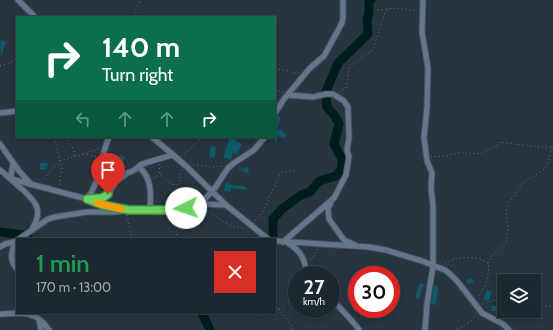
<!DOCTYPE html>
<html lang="en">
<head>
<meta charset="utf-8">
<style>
	body { margin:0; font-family:Cabin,sans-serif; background:#29343b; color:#f1f3f6; height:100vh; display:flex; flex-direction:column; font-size:15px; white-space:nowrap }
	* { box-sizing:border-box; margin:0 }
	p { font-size:13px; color:#a0a6aa }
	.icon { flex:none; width:22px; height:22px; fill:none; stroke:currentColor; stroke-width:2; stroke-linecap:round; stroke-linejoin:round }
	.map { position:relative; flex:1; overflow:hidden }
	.panel { position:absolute; left:16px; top:238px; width:260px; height:76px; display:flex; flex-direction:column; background:#1c282f; border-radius:0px; box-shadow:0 2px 6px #0003,0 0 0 1px #3a444b }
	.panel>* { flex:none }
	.banner { position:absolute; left:16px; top:16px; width:260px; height:122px; border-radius:0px; box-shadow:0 2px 6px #0003,0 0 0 1px #3a444b; background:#0b6e4f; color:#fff; overflow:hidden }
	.buttons { position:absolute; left:497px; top:274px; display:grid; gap:8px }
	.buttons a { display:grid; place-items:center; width:44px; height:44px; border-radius:0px; background:#1c282f; box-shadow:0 2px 6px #0003,0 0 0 1px #3a444b; font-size:20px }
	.speed { position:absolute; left:288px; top:266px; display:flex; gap:8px; font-size:20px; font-weight:700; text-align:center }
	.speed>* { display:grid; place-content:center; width:52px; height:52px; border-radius:50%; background:#1c282f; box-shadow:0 2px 6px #0003,0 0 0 1px #3a444b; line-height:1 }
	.speed small { font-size:10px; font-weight:400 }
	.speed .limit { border:6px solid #d22; background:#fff; color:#111 }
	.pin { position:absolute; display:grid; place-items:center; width:34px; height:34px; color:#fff; margin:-41px -17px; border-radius:50% 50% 50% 0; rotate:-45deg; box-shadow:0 0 4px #0007 }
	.pin .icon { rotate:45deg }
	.me { position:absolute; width:44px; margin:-22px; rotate:266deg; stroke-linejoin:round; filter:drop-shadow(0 0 3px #0008) }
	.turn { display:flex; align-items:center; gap:14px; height:84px; padding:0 20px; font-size:18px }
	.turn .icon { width:52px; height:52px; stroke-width:2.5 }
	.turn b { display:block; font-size:28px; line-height:34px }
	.lanes { display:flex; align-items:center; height:38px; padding:0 20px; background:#0003; justify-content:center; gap:20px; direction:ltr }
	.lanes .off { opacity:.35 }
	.round { display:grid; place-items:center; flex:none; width:42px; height:42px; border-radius:0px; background:#29343b }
	.overview { display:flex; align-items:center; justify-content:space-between; height:68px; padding:0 20px }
	h1 { font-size:24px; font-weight:600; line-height:30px; color:#1e9e55 }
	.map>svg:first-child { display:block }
</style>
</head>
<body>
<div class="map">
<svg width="553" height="330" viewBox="0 0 553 330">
	<rect width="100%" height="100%" fill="#26353f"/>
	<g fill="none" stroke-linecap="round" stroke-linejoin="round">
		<path stroke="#001d1e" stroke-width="9" d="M 0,232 L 25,235 L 29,239
			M 273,239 L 273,219 L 282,209 L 301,195 L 310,192 L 319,181 L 336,176 L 342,169 L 342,159 L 334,144 L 339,124 L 335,116 L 327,107 L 325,94 L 338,63 L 368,34 L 367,20 L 369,13 L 369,1 L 371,0
			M 202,313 L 210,330"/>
	</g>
	<path fill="#0e5a6a" d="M 1,40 L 6,42 L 1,56 L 0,43 Z
		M 278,116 L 281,117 L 277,129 L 282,130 L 282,132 L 287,134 L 285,138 L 278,136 L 275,144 L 275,121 Z
		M 230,137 L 236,138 L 235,140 L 242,144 L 237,154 L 233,152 L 231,160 L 223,158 Z
		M 211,145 L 216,148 L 215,158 L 209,157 Z
		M 120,155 L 125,157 L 124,162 L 118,160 Z
		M 40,163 L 48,163 L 47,169 L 40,170 Z
		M 248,167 L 249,174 L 238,169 Z
		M 226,182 L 230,183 L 230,185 L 238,186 L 239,185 L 247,187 L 246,190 L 231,188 L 230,192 L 224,191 Z
		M 506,276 L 518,280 L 518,281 L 504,280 Z
		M 472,278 L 474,282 L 468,284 L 466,280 Z
		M 420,283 L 424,284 L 419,299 L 415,298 Z
		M 434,285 L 437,286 L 437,289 L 438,289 L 436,305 L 431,304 Z
		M 487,290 L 492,292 L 489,300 L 483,301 Z
		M 492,306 L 500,306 L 500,311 L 491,311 Z"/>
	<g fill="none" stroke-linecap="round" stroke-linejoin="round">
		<g stroke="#45535c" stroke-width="7">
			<path id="minor" d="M 18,0 L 35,17
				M 423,0 L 422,32 L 428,68 L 427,107 L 424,137 L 427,161 L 432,173 L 431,188 L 433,206 L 433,266 L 427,304 L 425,330
				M 0,113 L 17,111
				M 275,113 L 284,99 L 310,68 L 324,56 L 342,23 L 343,18 L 343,0
				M 152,137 L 186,166 L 226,205 L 268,239
				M 0,144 L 19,171 L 31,184
				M 13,164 L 11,176 L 11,179 L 87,199 L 103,205 L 122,209
				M 139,167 C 152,178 151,193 150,209
				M 0,170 C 8,176 14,183 22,189 C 36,202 44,210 32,229
				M 87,199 C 101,181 100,157 109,137
				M 90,199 L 102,198 L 108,194 L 116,182 L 127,173 L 133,171 L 142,164 L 172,155
				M 331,202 L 328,209 L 329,219 L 344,240 L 355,245
				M 200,204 L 226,205
				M 19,239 L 48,219 L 55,217 L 87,212 L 115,212 L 135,209 L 176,210 L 195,206 L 205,199 L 215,188 L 228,168 L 234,163 L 254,150 L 265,137
				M 17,241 C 11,250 9,260 17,269
				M 275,241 L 369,247 L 386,250 L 422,261 L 445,270 L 450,274 L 458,282 L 482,313 L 503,324 L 509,330
				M 283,242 L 334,198 L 346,175 L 349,157 L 347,150 L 349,138 L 348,107 L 344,101 L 333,94 L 326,94 L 313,97 L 288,95
				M 288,243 C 301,251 306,260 306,275
				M 0,247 L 5,244 L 17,241
				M 331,299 C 335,302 358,327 359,330
				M 0,314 C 21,313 36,310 49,330
				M 39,319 L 41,330"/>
		</g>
		<path stroke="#69767f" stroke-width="1" stroke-dasharray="1 3" stroke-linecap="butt" d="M 378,10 L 396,8 L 417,11
			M 132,17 L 141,0
			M 0,66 L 10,63 L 17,59
			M 275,69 L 285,70 L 294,73 L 299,73
			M 275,90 L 284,92
			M 339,92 L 346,88 L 349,69 L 353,64 L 373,50 L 385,13 L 389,8
			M 54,137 L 62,168 L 59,187
			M 68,137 L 67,139 C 70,144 76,150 74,156
			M 83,154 L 98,157
			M 181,157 L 203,137
			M 431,157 L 438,156 L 441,157 L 463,152 L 470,154 L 481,153 L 497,146 L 500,142 L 537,147 L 551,147 L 551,148
			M 108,158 L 123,164 L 126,168
			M 159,164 L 160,175
			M 193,165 L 214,167 L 223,166
			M 153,178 L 160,175 C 168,180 167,184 177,185 L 181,179 L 180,174 L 182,169
			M 41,182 L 60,161 L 99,149
			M 206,210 C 218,218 229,228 245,228
			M 127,215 L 131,236
			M 255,221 C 264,213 267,202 272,191 C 275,184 278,180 280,173 L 295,170
			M 176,239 L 177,229 L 183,214
			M 310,260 L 318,248
			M 488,263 C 492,254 501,249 507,241 C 506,236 508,233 508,228 C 508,220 505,214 507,207 C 513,198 518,188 525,181 C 532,176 540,174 546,167 C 550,161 549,153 553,147
			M 445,264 C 456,256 477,255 488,263 C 490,275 486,289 476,298
			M 482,304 L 495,300 L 504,301
			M 534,304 L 540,306 L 553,306
			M 279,309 L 291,324 L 293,330
			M 275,311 C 282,307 294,298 297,291
			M 245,313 L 258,315 L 270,313
			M 458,330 L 472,320 L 476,313"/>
		<use href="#minor" stroke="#64768c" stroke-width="5"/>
	</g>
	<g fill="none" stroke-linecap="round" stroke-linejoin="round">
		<g stroke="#458940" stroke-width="10">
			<path id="route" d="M 108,194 L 102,198 L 87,199 L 103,205 L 129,210 L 165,210 L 186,208"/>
		</g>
		<use href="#route" stroke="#6ad363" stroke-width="7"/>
		<path stroke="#f59e0b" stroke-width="7" d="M 97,203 L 121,209"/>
	</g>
</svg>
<div class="buttons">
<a><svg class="icon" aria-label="layers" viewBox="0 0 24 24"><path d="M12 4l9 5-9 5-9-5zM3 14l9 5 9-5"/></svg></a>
</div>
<div class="speed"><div>27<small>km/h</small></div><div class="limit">30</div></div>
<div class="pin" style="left:108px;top:194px;background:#d93025"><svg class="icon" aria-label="arrive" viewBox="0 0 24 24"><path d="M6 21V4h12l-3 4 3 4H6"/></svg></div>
<svg class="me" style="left:186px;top:208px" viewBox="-20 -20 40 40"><circle r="19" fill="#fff"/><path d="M0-13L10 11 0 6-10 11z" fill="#6ad363"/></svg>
<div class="banner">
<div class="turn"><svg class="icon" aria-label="right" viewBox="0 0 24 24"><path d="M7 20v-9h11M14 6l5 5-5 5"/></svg><div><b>140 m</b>Turn right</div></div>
<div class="lanes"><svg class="icon off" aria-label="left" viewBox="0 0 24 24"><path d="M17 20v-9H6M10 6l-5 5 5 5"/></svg><svg class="icon off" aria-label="ahead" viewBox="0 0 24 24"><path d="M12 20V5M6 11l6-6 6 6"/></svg><svg class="icon off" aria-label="ahead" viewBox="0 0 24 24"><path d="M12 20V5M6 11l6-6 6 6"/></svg><svg class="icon" aria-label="right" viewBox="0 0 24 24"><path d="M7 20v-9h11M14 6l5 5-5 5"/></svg></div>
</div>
<section class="panel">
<div class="overview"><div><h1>1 min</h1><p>170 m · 13:00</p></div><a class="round" style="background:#d93025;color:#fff"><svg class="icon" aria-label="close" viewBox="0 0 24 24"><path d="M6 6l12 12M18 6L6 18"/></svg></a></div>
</section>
</div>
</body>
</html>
